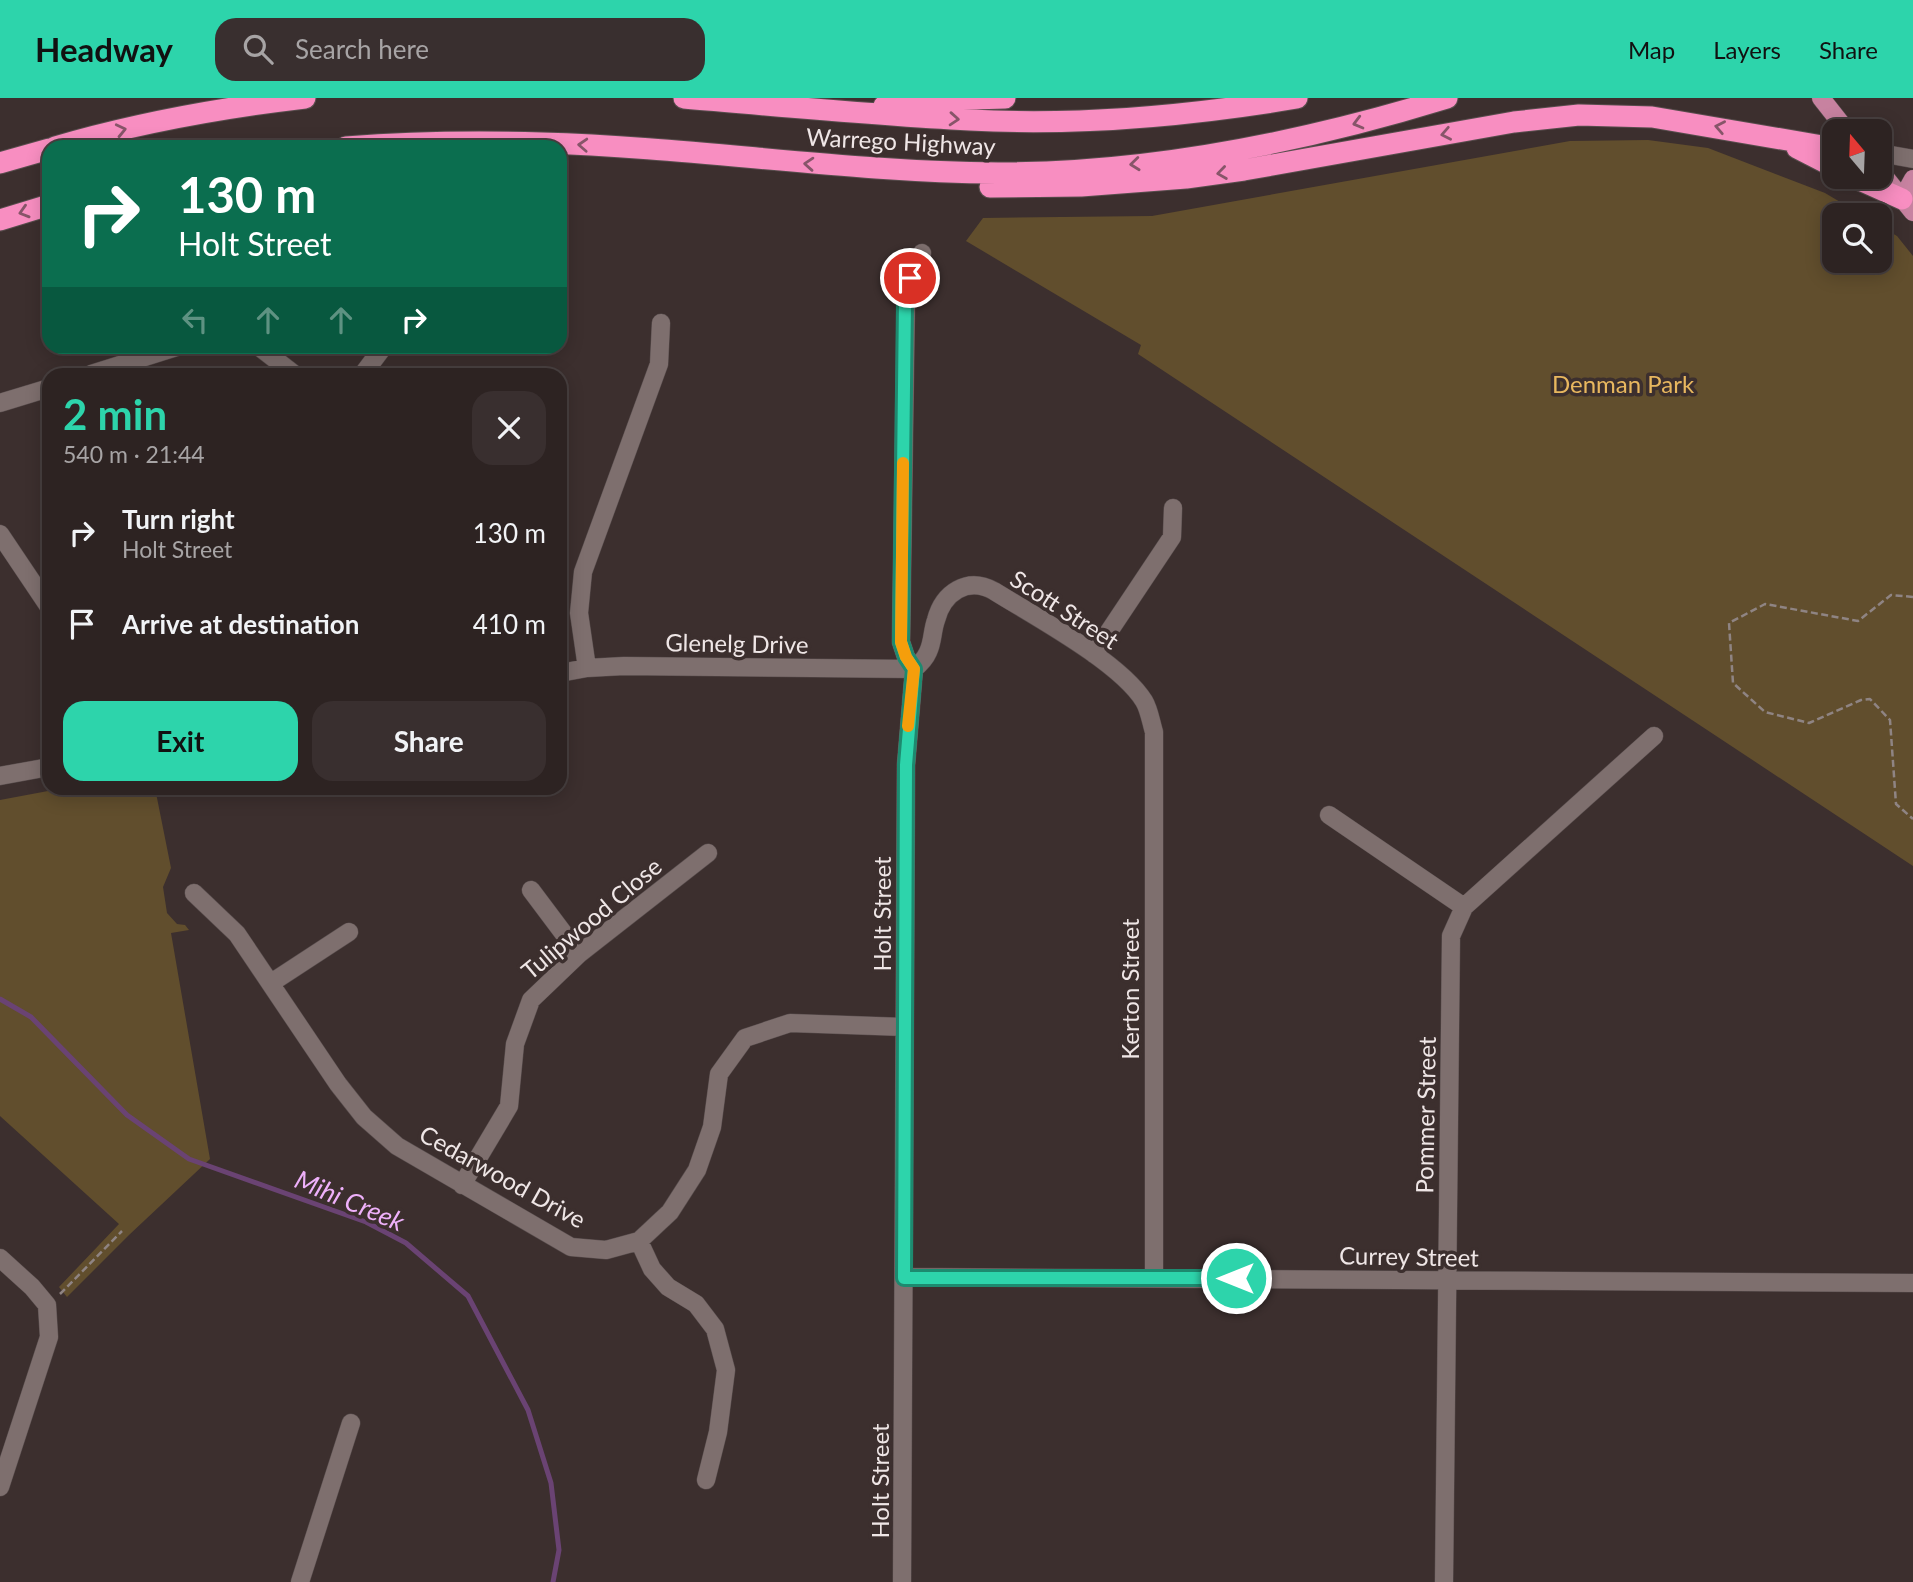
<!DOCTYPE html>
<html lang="en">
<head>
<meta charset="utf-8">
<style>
	body { margin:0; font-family:Lato,sans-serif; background:#392f2f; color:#f1f3f6; height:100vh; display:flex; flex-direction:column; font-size:26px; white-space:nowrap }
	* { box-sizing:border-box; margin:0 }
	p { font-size:23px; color:#a7a4a5 }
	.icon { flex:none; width:38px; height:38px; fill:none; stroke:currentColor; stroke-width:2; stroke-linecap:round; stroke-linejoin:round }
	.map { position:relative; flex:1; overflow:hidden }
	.drawer { position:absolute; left:42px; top:270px; width:525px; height:427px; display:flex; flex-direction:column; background:#2d2322; border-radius:21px; box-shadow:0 4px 18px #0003,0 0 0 2px #484040 }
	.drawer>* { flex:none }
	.banner { position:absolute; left:42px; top:42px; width:525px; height:214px; border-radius:21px; box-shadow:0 4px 18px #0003,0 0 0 2px #484040; background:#0b6e4f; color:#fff; overflow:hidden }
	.needle { width:46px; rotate:341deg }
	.buttons { position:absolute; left:1822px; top:21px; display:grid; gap:14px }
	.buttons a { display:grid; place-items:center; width:70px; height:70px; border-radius:14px; background:#2d2322; box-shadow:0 4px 18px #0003,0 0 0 2px #484040; font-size:35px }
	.pin { position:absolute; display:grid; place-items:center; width:60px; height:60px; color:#fff; margin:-30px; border:4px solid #fff; border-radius:50%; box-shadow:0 2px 7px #0007 }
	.me { position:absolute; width:77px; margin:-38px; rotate:270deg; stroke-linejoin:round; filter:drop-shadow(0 0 5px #0008) }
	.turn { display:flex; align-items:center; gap:24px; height:147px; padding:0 21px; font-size:32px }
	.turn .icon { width:91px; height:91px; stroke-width:2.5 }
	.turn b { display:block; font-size:49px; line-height:60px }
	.lanes { display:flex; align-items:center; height:66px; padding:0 21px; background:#0003; justify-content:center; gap:35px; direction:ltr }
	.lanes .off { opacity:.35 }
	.round { display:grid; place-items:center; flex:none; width:74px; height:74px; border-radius:21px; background:#392f2f }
	.overview { display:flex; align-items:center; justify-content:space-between; height:119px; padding:0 21px }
	h1 { font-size:42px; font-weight:700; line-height:52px; color:#2dd4ab }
	.button { display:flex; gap:14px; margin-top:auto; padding:14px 21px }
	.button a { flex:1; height:80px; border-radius:21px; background:#2dd4ab; color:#111; font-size:28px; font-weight:700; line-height:80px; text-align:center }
	.button a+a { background:#392f2f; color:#f1f3f6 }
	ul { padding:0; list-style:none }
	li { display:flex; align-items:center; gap:21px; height:91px; padding:0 21px }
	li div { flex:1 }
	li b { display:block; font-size:26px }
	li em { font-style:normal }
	header { display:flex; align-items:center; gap:42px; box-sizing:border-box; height:98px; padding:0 35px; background:#2dd4ab; color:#111 }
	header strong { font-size:33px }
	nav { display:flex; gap:38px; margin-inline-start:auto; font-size:24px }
	.search { width:490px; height:63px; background:#392f2f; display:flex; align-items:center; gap:18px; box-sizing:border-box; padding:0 24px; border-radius:21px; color:#a7a4a5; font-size:26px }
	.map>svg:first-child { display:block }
</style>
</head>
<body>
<header>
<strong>Headway</strong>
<div class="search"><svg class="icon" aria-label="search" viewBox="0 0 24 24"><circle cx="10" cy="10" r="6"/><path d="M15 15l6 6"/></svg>Search here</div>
<nav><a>Map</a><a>Layers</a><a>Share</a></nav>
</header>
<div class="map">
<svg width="1913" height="1484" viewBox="0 0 1913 1484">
	<rect width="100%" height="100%" fill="#3c2f2e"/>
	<path fill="#614e2d" d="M 1648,42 L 1708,50 L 1825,95 L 1862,117 L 1834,117 L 1834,163 L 1880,163 L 1880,128 L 1897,138 L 1913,158 L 1913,768 L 1138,256 L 1141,247 L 966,143 L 983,120 L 1152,118 L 1570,43 Z
		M 64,690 L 155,690 L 171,770 L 163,789 L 167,815 L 177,826 L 185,827 L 189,832 L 171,835 L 210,1061 L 129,1137 L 67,1199 L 59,1189 L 119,1126 L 0,1018 L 0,702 Z"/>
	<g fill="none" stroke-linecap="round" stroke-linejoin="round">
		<path stroke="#6a4373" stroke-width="5" d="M 0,901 L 31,919 L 127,1017 L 189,1061 L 366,1124 L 406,1145 L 468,1198 L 528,1312 L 551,1385 L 559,1452 L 553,1484"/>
		<g stroke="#584d4d" stroke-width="19">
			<path id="minor" d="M 1880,55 L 1913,61
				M 258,248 L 294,276
				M 91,276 L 180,248
				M 363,276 L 384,248
				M 0,305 L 49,290
				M 0,436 L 49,509
				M 1094,556 L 1172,439 L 1173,410
				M 587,570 L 579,515 L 583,474 L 659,266 L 661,225
				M 914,571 C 920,566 925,561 928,554 C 933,544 932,533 936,522 C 943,495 967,478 994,493 C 1034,518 1120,564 1144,603 C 1149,611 1151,624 1154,634 L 1154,1180
				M 560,575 L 587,570 L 624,568 L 914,571
				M 0,678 L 49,669
				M 1329,717 L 1464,809
				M 531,792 L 579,856
				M 194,795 L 237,836 L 338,986 L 364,1019 L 397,1048 L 571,1149 L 606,1152 L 639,1143 L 670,1114 L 697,1072 L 712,1029 L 719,976 L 745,940 L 790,925 L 904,929
				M 271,885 L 349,834
				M 462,1087 L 509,1008 L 515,946 L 531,902 L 579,856 L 708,755
				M 639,1143 L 652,1171 L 668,1189 L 696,1206 L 715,1231 L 726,1272 L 718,1334 L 706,1382
				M 0,1160 L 32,1189 L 47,1207 L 49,1239 L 0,1389
				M 904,1179 L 1913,1185
				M 300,1484 L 351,1325
				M 902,1484 L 906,667 L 914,571 L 906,559 L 901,544 L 906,196 L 910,180 L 922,155
				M 1444,1484 L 1451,838 L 1464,809 L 1654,638"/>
		</g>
		<g stroke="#584d4d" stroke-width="19">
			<path id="major" d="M 1821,0 L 1847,33
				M 1880,73 L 1913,114
				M 1902,101 L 1913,81"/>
		</g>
		<g stroke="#584d4d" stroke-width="23">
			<path id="highway" d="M 684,0 C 779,8 874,17 970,22 C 1079,28 1189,18 1297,0
				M 884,8 L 904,3 L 1005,0
				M 55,49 C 137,25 220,10 305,0
				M 346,49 C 411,44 476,43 541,45 C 694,49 845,74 998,75 C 1148,75 1304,44 1447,0
				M 1797,50 L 1834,69
				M 0,65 L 49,51
				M 1853,79 L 1902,101
				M 990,89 L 1081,88 L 1186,80 L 1244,72 L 1514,24 L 1579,17 L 1652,19 L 1834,50
				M 0,122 L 49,107"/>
		</g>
		<path stroke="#8f8483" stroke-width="2.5" stroke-dasharray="7 3.5" stroke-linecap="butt" d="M 1913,499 L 1891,497 L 1858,523 L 1765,506 L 1729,525 L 1733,585 L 1765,614 L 1809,625 L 1861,602 L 1870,601 L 1890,622 L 1896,706 L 1913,721
			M 60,1196 L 122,1133"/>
		<use href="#minor" stroke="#7e6f6e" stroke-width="18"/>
		<use href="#major" stroke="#c782a0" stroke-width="18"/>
		<use href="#highway" stroke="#f88ec1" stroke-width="21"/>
	</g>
	<defs><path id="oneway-chevron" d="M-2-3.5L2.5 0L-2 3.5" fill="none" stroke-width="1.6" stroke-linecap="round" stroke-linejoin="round" transform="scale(1.75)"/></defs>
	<g stroke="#875569">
		<use href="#oneway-chevron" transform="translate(954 21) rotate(4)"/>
		<use href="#oneway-chevron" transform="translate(1358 25) rotate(165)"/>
		<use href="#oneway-chevron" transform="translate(1720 29) rotate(-169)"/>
		<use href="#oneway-chevron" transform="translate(121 32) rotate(-13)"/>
		<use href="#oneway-chevron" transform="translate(1446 36) rotate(169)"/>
		<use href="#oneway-chevron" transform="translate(583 47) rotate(-177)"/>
		<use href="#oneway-chevron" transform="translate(809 66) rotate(-176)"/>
		<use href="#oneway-chevron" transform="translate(1135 66) rotate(174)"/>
		<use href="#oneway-chevron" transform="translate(1222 75) rotate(172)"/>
		<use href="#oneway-chevron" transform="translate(24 114) rotate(163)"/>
	</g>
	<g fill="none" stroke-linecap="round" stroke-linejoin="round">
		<g stroke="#1d8a6f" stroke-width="18">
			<path id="route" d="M 910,180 L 905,204 L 901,544 L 906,559 L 914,571 L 906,667 L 904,1180 L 1236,1180"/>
		</g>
		<use href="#route" stroke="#2dd4ab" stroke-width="12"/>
		<path stroke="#f59e0b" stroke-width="12" d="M 903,365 L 901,544 L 906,559 L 914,571 L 908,628"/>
	</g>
	<g text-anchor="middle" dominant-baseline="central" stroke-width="7" stroke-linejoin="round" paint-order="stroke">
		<g font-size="24" fill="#efe6e6" stroke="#3c2f2e">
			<text transform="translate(901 43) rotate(3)">Warrego Highway</text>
			<text transform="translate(1065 511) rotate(33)">Scott Street</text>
			<text transform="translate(737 545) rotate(1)">Glenelg Drive</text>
			<text transform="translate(881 816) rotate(-90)">Holt Street</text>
			<text transform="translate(591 820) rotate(-40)">Tulipwood Close</text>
			<text transform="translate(1129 891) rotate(-90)">Kerton Street</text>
			<text transform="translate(1425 1017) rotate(-89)">Pommer Street</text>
			<text transform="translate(503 1078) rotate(29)">Cedarwood Drive</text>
			<text transform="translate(1409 1158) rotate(1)">Currey Street</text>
			<text transform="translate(879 1383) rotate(-90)">Holt Street</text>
		</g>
		<g font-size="24" fill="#e8b75f" stroke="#3c2f2e">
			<text x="1623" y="285">Denman Park</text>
		</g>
		<g font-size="26" font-style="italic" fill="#eeb0fa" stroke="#3c2f2e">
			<text transform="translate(350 1102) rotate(23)">Mihi Creek</text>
		</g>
	</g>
</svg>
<div class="buttons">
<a><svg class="needle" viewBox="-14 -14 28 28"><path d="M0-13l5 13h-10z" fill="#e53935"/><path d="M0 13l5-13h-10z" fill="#a7a4a5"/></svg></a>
<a><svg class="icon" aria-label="search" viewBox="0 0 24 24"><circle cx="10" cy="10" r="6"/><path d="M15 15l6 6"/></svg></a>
</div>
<div class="pin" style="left:910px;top:180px;background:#d93025"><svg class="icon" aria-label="arrive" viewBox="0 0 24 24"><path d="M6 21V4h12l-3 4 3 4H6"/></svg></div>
<svg class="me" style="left:1236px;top:1180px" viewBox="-20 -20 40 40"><circle r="17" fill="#2dd4ab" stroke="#fff" stroke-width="3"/><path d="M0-11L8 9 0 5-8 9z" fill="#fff"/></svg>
<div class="banner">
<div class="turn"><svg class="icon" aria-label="right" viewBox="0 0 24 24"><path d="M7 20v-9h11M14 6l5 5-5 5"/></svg><div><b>130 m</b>Holt Street</div></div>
<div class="lanes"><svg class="icon off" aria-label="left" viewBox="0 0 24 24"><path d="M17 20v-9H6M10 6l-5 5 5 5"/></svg><svg class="icon off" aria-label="ahead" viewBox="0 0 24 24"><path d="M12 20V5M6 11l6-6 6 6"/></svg><svg class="icon off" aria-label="ahead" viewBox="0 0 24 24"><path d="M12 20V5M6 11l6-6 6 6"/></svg><svg class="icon" aria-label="right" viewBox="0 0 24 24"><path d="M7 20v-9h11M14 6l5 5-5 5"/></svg></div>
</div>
<section class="drawer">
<div class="overview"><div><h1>2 min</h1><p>540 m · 21:44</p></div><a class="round"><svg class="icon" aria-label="close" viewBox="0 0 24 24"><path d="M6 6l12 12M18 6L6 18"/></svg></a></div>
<ul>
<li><svg class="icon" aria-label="right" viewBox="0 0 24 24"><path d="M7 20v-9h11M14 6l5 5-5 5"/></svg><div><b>Turn right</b><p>Holt Street</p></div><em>130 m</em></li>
<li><svg class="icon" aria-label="arrive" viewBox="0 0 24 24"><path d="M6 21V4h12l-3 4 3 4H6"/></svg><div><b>Arrive at destination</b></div><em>410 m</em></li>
</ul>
<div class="button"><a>Exit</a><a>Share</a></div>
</section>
</div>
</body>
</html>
